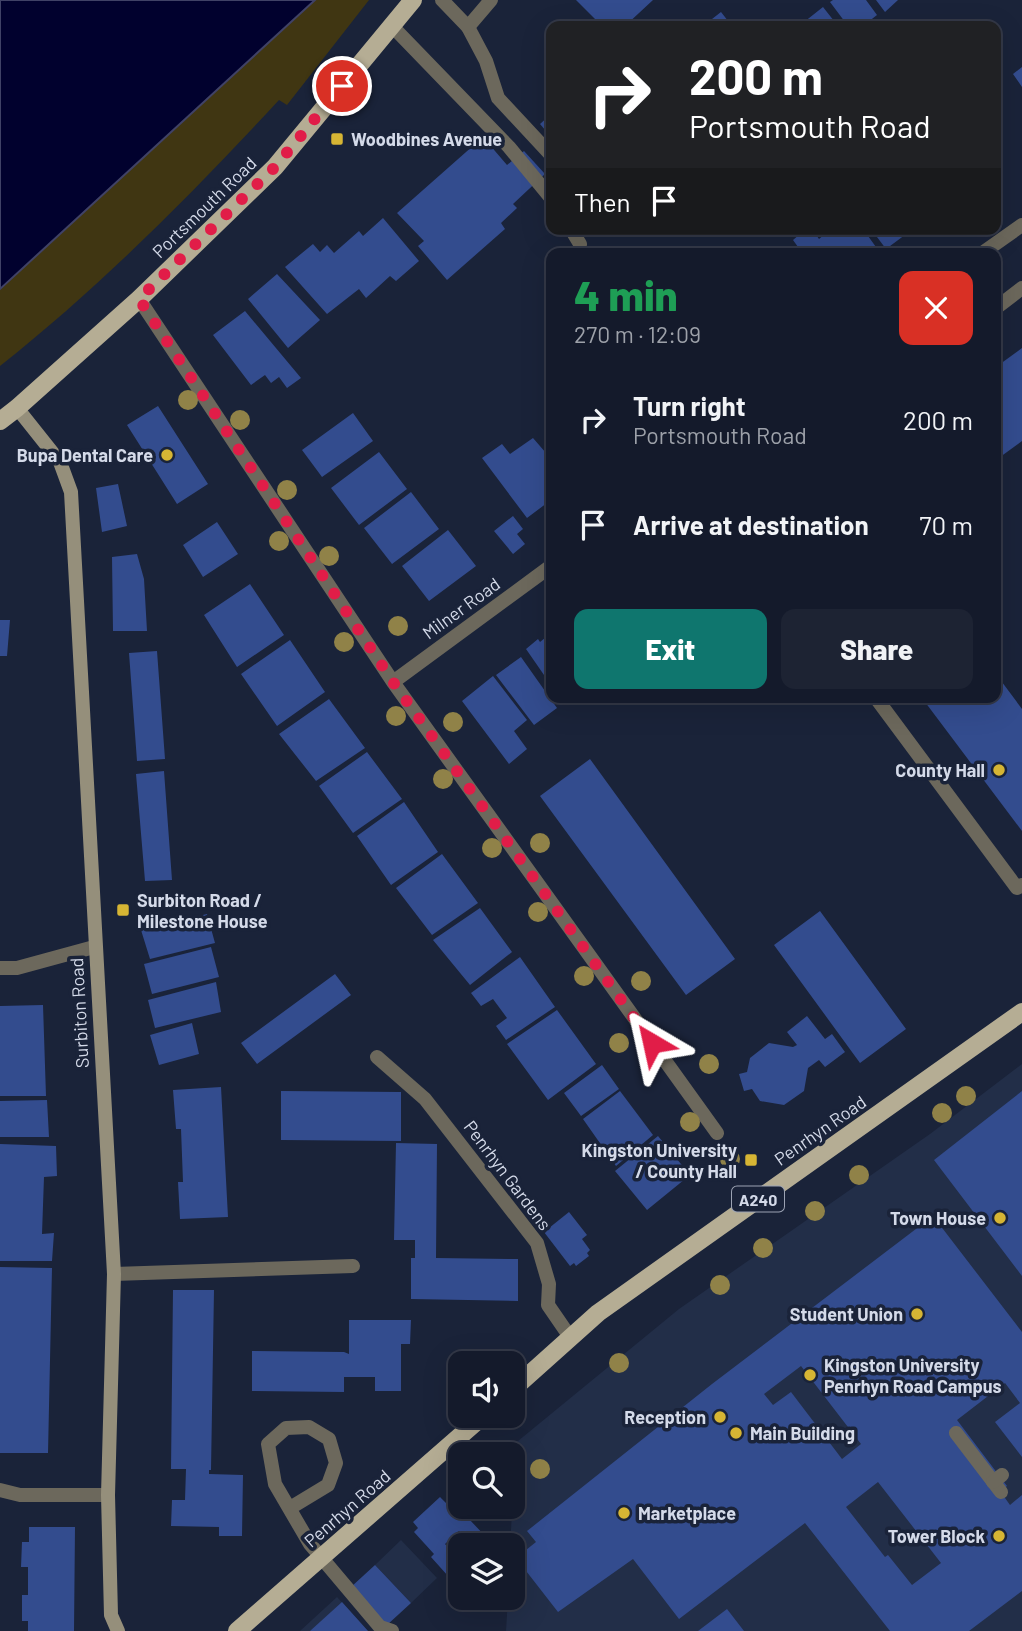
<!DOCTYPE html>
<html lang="en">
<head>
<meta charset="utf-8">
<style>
	body { margin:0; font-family:Barlow,sans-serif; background:#1d2333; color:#f1f3f6; height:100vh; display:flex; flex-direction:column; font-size:26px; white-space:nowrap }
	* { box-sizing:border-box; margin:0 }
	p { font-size:23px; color:#9da1a9 }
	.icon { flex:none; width:38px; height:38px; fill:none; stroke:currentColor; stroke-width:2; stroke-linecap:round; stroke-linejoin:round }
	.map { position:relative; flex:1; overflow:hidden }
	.panel { position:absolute; left:546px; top:248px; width:455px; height:455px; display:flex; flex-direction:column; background:#141a2b; border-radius:14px; box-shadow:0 7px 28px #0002,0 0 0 2px #333847 }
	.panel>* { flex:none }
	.banner { position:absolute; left:546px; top:21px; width:455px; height:214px; border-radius:14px; box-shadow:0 7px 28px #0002,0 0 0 2px #333847; background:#202124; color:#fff; overflow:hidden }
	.controls { position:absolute; left:448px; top:1351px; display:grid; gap:14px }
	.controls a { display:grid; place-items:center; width:77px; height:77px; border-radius:14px; background:#141a2b; box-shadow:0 7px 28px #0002,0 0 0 2px #333847; font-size:35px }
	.pin { position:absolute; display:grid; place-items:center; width:60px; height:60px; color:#fff; margin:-30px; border:4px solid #fff; border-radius:50%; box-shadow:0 2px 7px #0007 }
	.me { position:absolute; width:77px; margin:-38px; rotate:324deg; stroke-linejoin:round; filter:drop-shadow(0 0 5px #0008) }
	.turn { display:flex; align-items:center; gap:24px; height:147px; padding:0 28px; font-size:32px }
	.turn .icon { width:91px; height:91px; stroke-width:2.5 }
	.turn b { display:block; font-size:49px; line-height:60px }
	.then { display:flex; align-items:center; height:66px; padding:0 28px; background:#0003; gap:14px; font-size:26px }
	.round { display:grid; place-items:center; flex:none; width:74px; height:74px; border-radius:14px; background:#1d2333 }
	.head { display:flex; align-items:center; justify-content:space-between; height:119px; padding:0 28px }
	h1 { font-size:42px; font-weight:800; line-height:52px; color:#1e9e55 }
	.button { display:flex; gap:14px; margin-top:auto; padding:14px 28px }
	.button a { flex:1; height:80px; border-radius:14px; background:#0f766e; color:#fff; font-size:28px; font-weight:800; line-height:80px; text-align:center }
	.button a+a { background:#1d2333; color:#f1f3f6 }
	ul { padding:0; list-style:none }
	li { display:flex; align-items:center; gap:21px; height:105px; padding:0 28px }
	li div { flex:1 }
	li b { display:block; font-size:26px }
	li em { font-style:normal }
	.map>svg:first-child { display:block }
</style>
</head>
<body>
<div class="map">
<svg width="1022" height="1631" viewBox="0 0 1022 1631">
	<rect width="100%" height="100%" fill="#1a2339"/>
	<path fill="#222e48" d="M 1022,1064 L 1022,1631 L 506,1631 L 508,1598 L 513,1598 L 513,1545 L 510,1545 L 514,1481 L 512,1442 L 518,1441 L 679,1309 L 930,1134 Z
		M 401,1540 L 437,1578 L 411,1603 L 375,1565 Z
		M 337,1597 L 368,1631 L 300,1631 Z"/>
	<path fill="#403612" d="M 315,0 L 369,0 L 287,105 L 279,100 C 191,195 101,286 0,366 L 0,289 Z"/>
	<path fill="#01012e" stroke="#404266" stroke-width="2" d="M 0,0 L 315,0 L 0,289 Z"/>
	<path fill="#334c8e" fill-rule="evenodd" d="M 576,0 L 653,0 L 625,26 L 602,26 Z
		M 833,0 L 866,0 L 877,15 L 863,26 L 848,26 L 830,2 Z
		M 876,0 L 898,0 L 885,12 Z
		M 823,7 L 838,26 L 799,26 Z
		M 721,12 L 732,26 L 703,26 Z
		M 1022,67 L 1022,87 L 1013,74 Z
		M 551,114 L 551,137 L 540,124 Z
		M 483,137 L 507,165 L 524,151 L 545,174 L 513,204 L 517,208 L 501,223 L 505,229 L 447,280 L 418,246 L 424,241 L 397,213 Z
		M 383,218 L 419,261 L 396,281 L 390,276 L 366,298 L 359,289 L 327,314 L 285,267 L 313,244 L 320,252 L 327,245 L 334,253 L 359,231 L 363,236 Z
		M 806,229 L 812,229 L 819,239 L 831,229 L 863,229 L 881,254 L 803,254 L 793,240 Z
		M 871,229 L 913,229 L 886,249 Z
		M 277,274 L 320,320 L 288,348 L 248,299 Z
		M 245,311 L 301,378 L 287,388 L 279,377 L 271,383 L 265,375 L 251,385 L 213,335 Z
		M 1022,348 L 1022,441 L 996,460 L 996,367 Z
		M 158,406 L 208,484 L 177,504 L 127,425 Z
		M 353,413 L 373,441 L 322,477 L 302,450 Z
		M 533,438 L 546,453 L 551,449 L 551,500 L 527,518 L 482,458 L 502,444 L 510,454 Z
		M 379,452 L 407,489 L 359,525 L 331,488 Z
		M 118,484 L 127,526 L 102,532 L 96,488 Z
		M 411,492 L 439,529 L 392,564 L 364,528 Z
		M 513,516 L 523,529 L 517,534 L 525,544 L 513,554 L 494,531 Z
		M 217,522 L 238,554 L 203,577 L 183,545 Z
		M 448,530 L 476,566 L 429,601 L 402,566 Z
		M 137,554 L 144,579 L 147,631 L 113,631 L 112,557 Z
		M 250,584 L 284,635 L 237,667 L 204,615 Z
		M 0,620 L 10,620 L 7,656 L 0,656 Z
		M 551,633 L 551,674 L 549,671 L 544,675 L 526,649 L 538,639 L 540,642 Z
		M 290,640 L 325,692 L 277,726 L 241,674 Z
		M 157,651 L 165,759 L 137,761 L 129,653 Z
		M 521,657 L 557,708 L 534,725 L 496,675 Z
		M 996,674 L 1022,709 L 1022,831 L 922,698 L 996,698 Z
		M 493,676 L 527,720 L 514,731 L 527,749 L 509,764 L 462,701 Z
		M 329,699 L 365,748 L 316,781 L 279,734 Z
		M 367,752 L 402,799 L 353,833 L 319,786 Z
		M 590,759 L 735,959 L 686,995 L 540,796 Z
		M 164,771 L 172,880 L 145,881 L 136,774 Z
		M 404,802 L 438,852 L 391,885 L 357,836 Z
		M 442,854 L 478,903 L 432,935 L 396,888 Z
		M 480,908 L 512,952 L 470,985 L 433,940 Z
		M 820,911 L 906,1029 L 860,1063 L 774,945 Z
		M 207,914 L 215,943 L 150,959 L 141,930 Z
		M 211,947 L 219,977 L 152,994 L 144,964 Z
		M 520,957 L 555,1007 L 506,1040 L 496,1026 L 507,1018 L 493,999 L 481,1006 L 471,993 Z
		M 335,974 L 351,995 L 257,1064 L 241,1043 Z
		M 216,982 L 221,1012 L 155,1028 L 148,1000 Z
		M 43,1005 L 46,1096 L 0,1096 L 0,1006 Z
		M 557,1010 L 596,1064 L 548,1100 L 507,1044 Z
		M 807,1016 L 825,1039 L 832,1034 L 845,1052 L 825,1067 L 819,1060 L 808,1068 L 804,1091 L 784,1105 L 760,1101 L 752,1089 L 744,1091 L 739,1074 L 747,1072 L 750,1058 L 769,1043 L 793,1047 L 797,1045 L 787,1032 Z
		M 192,1023 L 199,1054 L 159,1065 L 150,1035 Z
		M 602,1065 L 619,1089 L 581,1116 L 564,1093 Z
		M 221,1087 L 228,1217 L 180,1219 L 178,1182 L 183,1182 L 181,1129 L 176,1129 L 173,1090 Z
		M 281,1091 L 401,1092 L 401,1141 L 281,1140 Z
		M 620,1091 L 653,1135 L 616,1166 L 583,1119 Z
		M 1022,1091 L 1022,1276 L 934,1160 Z
		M 47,1100 L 49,1137 L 0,1137 L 0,1101 Z
		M 658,1136 L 690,1175 L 647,1210 L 615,1171 Z
		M 396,1143 L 437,1144 L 436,1258 L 518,1259 L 518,1301 L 411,1299 L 411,1258 L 415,1258 L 415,1240 L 394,1240 Z
		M 0,1144 L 56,1146 L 57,1176 L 44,1177 L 42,1234 L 54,1233 L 52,1261 L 0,1261 Z
		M 569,1212 L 587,1235 L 582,1239 L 590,1250 L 587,1253 L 589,1256 L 576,1266 L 574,1263 L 570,1266 L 544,1232 Z
		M 933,1216 L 1022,1332 L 1022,1457 L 995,1422 L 1020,1403 L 1005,1383 L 957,1420 L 1007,1486 L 1000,1491 L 1010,1505 L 1022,1495 L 1022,1591 L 969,1631 L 890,1631 L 805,1523 L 679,1619 L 633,1559 L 558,1612 L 516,1558 L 536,1542 L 527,1531 L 712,1384 ZM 801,1366 L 861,1444 L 842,1459 L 791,1392 L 773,1405 L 764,1394 ZM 878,1482 L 941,1563 L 912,1585 L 888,1555 L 885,1557 L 846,1507 Z
		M 0,1267 L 52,1268 L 48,1453 L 0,1453 Z
		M 173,1290 L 214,1290 L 211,1470 L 209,1470 L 209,1474 L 243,1475 L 242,1536 L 219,1536 L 219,1527 L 171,1526 L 172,1500 L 185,1500 L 186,1469 L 171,1469 Z
		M 349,1320 L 411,1320 L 410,1344 L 401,1344 L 401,1391 L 375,1391 L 375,1377 L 344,1377 L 344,1392 L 252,1391 L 252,1351 L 344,1352 L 349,1354 Z
		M 460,1475 L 460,1493 L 451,1483 Z
		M 440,1497 L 446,1503 L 450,1499 L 487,1538 L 482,1542 L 475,1536 L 469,1541 L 459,1531 L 445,1544 L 455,1555 L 450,1560 L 457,1568 L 448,1576 L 431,1557 L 434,1554 L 414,1532 L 418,1528 L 413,1522 Z
		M 473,1507 L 502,1507 L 490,1517 L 483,1509 L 478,1513 Z
		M 29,1527 L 75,1527 L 74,1631 L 28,1631 L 28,1621 L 22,1621 L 22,1595 L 28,1595 L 28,1567 L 21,1567 L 22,1542 L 29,1542 Z
		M 375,1565 L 411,1603 L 387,1625 L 351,1587 Z
		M 342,1602 L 368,1631 L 310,1631 Z
		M 727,1609 L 744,1631 L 698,1631 Z"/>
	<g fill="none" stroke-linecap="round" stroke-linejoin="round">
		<path stroke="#6c685c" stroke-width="14" d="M 392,26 L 509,147 L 551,198
			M 468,27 L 486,61 L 498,98 L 551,155
			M 571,229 L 580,244
			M 996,308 L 1022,288
			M 876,698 L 1017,888 L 1022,885
			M 0,968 L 17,968 L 94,947
			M 956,1433 L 1001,1492"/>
		<path stroke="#6c685c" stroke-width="14" d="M 442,0 L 468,27 L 491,0
			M 981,254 L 1022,225
			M 139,299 L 393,682 L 717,1133
			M 393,682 L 551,566
			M 377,1057 L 425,1099 L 537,1243 L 549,1284 L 548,1305 L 570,1337
			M 114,1274 L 353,1266
			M 993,1482 L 1002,1475
			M 0,1490 L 20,1495 L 108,1495
			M 290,1508 L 328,1485 L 336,1463 L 329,1439 L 309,1427 L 286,1428 L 268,1444 L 275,1484 L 310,1544 L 380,1627 L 392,1631"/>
		<path stroke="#958f7b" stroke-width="14" d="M 17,408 L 60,462 L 71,492 L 114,1274 L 108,1495 L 111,1615 L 118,1631"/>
		<path stroke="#b5ad94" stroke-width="18" d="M 0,421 L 17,408 L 139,299 L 275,167 L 413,0
			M 513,1389 L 598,1313 L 1022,1012
			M 237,1631 L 483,1416"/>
	</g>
	<g fill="#908248">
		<circle cx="188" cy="400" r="10"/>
		<circle cx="240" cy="420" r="10"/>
		<circle cx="287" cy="490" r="10"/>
		<circle cx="279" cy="541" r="10"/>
		<circle cx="329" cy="556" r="10"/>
		<circle cx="398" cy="626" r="10"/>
		<circle cx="344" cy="642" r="10"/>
		<circle cx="396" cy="716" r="10"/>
		<circle cx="453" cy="722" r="10"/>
		<circle cx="443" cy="779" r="10"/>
		<circle cx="540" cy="843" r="10"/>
		<circle cx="492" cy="848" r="10"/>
		<circle cx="538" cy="912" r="10"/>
		<circle cx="584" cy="976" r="10"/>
		<circle cx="641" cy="981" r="10"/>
		<circle cx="619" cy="1043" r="10"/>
		<circle cx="709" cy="1064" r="10"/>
		<circle cx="966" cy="1096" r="10"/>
		<circle cx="942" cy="1113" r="10"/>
		<circle cx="690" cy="1122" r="10"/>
		<circle cx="730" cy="1159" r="10"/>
		<circle cx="859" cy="1175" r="10"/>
		<circle cx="815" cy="1211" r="10"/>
		<circle cx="763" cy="1248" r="10"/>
		<circle cx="720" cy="1285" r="10"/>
		<circle cx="619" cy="1363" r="10"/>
		<circle cx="540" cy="1469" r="10"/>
	</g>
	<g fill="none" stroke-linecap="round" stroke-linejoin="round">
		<path stroke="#e11d48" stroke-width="12" stroke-dasharray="0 21.6" d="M 342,86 L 275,167 L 139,299 L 393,682 L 652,1043"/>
	</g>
	<g fill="#d6b534" stroke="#1a2339" stroke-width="2.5">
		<rect x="330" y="132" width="14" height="14" rx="3.5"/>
		<circle cx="167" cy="455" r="7"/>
		<circle cx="999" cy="770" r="7"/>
		<rect x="116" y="903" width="14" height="14" rx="3.5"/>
		<rect x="744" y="1153" width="14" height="14" rx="3.5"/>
		<circle cx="1000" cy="1218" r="7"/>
		<circle cx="917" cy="1314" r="7"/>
		<circle cx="810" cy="1375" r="7"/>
		<circle cx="720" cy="1417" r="7"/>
		<circle cx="736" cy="1433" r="7"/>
		<circle cx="624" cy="1513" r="7"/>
		<circle cx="999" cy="1536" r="7"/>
	</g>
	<g text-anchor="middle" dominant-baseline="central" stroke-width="7" stroke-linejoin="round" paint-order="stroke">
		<rect fill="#1a2339" stroke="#9ca3b4" stroke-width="2" x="732" y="1186.5" width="52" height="25" rx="5"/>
		<g font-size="16" font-weight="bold" fill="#d4dae9">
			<text x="758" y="1199">A240</text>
		</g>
		<g font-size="18" font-weight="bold" fill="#d4dae9" stroke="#1a2339" text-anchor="end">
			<text x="351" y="139" text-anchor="start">Woodbines Avenue</text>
			<text x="153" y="455">Bupa Dental Care</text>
			<text x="985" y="770">County Hall</text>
			<text x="137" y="900" text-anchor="start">Surbiton Road /<tspan x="137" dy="21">Milestone House</tspan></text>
			<text x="737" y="1150">Kingston University<tspan x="737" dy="21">/ County Hall</tspan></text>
			<text x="986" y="1218">Town House</text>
			<text x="903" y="1314">Student Union</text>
			<text x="824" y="1365" text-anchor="start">Kingston University<tspan x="824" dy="21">Penrhyn Road Campus</tspan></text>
			<text x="706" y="1417">Reception</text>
			<text x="750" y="1433" text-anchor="start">Main Building</text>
			<text x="638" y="1513" text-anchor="start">Marketplace</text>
			<text x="985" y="1536">Tower Block</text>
		</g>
		<g font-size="18" fill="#d4dae9" stroke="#1a2339">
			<text transform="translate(204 207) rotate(-44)">Portsmouth Road</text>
			<text transform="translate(461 608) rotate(-36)">Milner Road</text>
			<text transform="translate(79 1013) rotate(-93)">Surbiton Road</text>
			<text transform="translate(820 1130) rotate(-35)">Penrhyn Road</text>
			<text transform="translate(508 1175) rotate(53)">Penrhyn Gardens</text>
			<text transform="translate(347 1508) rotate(-41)">Penrhyn Road</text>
		</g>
	</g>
</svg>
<div class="controls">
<a><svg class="icon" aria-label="sound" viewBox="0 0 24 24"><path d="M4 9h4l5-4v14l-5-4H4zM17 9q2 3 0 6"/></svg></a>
<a><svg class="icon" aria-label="search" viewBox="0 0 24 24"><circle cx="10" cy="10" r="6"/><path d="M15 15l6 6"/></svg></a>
<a><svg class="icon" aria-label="layers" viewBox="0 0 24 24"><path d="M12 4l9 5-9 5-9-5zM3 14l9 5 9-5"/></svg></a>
</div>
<div class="pin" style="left:342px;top:86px;background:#d93025"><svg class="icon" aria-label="arrive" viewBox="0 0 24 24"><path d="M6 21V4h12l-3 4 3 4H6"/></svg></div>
<svg class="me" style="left:652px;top:1043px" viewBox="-20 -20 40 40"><path d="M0-17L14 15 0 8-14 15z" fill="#e11d48" stroke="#fff" stroke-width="4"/></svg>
<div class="banner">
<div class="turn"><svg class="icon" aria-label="right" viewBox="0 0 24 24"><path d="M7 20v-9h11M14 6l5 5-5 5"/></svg><div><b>200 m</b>Portsmouth Road</div></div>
<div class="then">Then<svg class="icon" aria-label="arrive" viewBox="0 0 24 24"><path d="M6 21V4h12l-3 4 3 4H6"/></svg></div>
</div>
<section class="panel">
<div class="head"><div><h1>4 min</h1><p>270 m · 12:09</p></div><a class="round" style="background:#d93025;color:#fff"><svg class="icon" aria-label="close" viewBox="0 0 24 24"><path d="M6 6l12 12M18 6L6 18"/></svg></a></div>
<ul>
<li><svg class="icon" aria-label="right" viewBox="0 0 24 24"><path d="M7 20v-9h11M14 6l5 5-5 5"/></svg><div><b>Turn right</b><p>Portsmouth Road</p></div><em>200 m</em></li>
<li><svg class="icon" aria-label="arrive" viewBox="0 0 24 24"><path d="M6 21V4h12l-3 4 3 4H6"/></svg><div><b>Arrive at destination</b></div><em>70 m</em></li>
</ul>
<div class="button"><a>Exit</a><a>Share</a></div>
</section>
</div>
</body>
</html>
